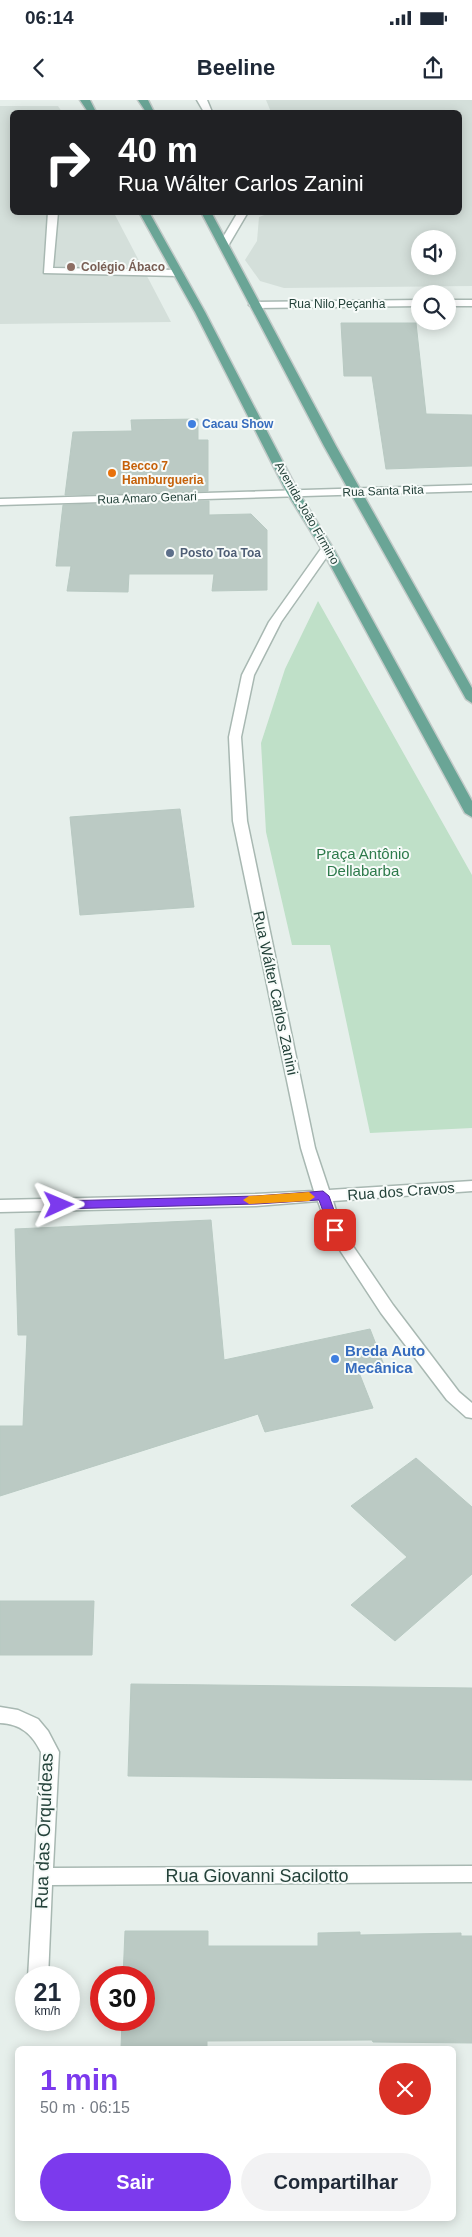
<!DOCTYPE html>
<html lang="pt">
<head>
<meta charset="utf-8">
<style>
	body { margin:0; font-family:Arial,sans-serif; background:#f2f2f3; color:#1f2937; height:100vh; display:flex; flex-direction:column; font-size:19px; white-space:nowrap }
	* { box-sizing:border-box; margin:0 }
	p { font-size:16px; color:#747a83 }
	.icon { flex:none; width:28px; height:28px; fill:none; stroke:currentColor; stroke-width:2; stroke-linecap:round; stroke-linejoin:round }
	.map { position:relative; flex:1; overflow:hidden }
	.drawer { position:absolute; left:15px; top:1946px; width:441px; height:175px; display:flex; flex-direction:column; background:#fff; border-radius:8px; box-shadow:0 2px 12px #0003 }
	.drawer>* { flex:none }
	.banner { position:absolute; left:10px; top:10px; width:452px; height:105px; border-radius:8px; box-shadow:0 2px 12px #0003; background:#202124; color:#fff; overflow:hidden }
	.buttons { position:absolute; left:411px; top:130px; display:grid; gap:10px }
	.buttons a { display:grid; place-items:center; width:45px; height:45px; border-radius:50%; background:#fff; box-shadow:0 2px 12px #0003; font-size:25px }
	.speed { position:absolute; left:15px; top:1866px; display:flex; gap:10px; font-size:25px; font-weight:700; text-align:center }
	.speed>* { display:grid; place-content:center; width:65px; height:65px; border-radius:50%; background:#fff; box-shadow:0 2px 12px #0003; line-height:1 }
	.speed small { font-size:12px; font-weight:400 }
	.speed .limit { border:8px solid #d22; background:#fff; color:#111 }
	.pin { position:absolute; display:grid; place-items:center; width:42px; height:42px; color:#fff; margin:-21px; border-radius:10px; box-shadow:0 2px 8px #0006 }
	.me { position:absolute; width:55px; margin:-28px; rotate:89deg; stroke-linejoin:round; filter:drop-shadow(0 0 4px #0008) }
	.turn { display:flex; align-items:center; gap:18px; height:105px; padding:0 25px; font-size:22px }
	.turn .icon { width:65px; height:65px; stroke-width:2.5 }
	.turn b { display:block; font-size:35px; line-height:42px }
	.round { display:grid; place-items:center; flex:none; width:52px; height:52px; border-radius:26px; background:#f2f2f3 }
	.summary { display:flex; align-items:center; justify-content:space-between; height:85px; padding:0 25px }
	h1 { font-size:30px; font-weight:600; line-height:38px; color:#7c3aed }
	.cta { display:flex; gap:10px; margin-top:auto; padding:10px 25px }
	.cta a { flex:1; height:58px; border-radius:30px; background:#7c3aed; color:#fff; font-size:20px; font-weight:600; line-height:58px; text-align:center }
	.cta a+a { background:#f2f2f3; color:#1f2937 }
	.status { display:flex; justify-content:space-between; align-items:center; height:35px; padding:0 25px; background:#fff; direction:ltr }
	.status svg { height:14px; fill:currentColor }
	header { display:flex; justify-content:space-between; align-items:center; height:65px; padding:0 25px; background:#fff; font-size:22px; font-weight:600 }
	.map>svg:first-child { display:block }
</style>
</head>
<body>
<div class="status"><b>06:14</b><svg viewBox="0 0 49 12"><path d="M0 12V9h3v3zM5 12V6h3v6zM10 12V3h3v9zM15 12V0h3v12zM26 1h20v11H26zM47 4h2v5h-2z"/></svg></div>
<header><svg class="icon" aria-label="back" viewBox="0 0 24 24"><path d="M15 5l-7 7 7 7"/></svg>Beeline<svg class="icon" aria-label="share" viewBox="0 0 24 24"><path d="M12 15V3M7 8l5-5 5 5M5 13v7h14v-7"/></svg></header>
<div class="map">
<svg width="472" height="2137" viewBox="0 0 472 2137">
	<rect width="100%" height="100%" fill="#e6efeb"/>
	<path fill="#d4dfda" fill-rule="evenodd" d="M 266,0 L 472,0 L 472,186 L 284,188 L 260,181 L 245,160 L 257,141 L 259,117 L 270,113 L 460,112 L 460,12 L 271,12 ZM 420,139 L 448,139 L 448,166 L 420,166 Z
		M 0,6 L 58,6 L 62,12 L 12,12 L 12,112 L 114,113 L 171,222 L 0,224 Z"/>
	<path fill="#bfe0c8" d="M 318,501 L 472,775 L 472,1028 L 370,1033 L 330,845 L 292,845 L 266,732 L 261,643 L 285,569 Z"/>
	<path fill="#bbcac4" stroke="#b8c9c2" d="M 341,223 L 416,223 L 426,314 L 472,315 L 472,366 L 386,369 L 372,276 L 344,276 Z
		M 198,319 L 198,340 L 208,340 L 208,391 L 65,395 L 73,332 L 132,331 L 131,320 Z
		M 209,401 L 209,415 L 251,414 L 267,430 L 267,490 L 212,491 L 214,474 L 129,474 L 128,492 L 67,491 L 71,466 L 56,466 L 63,405 Z
		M 180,709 L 194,807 L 80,815 L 70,717 Z
		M 211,1120 L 224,1260 L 370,1229 L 384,1265 L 358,1270 L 373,1308 L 265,1332 L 258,1314 L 0,1396 L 0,1326 L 23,1326 L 27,1235 L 18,1235 L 15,1129 Z
		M 416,1358 L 472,1407 L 472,1474 L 395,1541 L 351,1505 L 407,1457 L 351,1406 Z
		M 0,1501 L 94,1501 L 92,1555 L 0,1555 Z
		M 131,1584 L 472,1588 L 472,1680 L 128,1676 Z
		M 125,1831 L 208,1831 L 208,1846 L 318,1846 L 318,1833 L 360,1832 L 360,1835 L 461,1833 L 461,1836 L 472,1836 L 472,1943 L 373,1942 L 372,1940 L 207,1941 L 207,1946 L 121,1949 L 122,1920 L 144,1920 L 144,1878 L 123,1878 Z"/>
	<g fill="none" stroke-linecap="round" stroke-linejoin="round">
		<g stroke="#a8b8b2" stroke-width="3">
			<path id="lane" d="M 197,0 L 207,0 L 212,12 L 204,12 Z
				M 48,112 L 58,112 L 53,168 L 178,170 L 183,173 L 178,176 L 44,173 Z
				M 238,112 L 248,112 L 228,146 L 220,146 L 219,144 Z"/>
		</g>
		<g stroke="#a8b8b2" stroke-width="3">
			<path id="street" d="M 420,200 L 420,206 L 254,208 L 249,205 L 254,202 Z
				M 448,200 L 472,200 L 472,206 L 448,206 Z
				M 472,385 L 472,391 L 0,405 L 0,399 Z
				M 327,444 L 333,448 L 281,522 L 254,575 L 241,637 L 247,721 L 315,1048 L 329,1090 L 472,1081 L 472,1091 L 333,1101 L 342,1130 L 393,1205 L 459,1292 L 472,1303 L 472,1318 L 466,1317 L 447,1300 L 381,1213 L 330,1135 L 318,1101 L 256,1106 L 0,1112 L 0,1100 L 256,1094 L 314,1091 L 301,1048 L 233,721 L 229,637 L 242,575 L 269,522 L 323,446 Z
				M 0,1607 L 18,1610 L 38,1619 L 48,1631 L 59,1652 L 53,1768 L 472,1766 L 472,1782 L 52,1785 L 48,1878 L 28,1878 L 41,1652 C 32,1634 21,1624 0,1623 Z"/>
		</g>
		<g stroke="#c2cac8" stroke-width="3">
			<path id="primary" d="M 80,0 L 90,0 L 96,12 L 88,12 Z
				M 138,0 L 148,0 L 154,12 L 146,12 Z
				M 139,112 L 149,112 L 205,212 L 299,393 L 333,448 L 472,701 L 472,717 L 465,713 L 321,448 L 287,393 L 195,212 Z
				M 201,112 L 211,112 L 336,346 L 472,588 L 472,603 L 466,599 L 324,346 Z"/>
		</g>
		<use href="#lane" fill="#fff" fill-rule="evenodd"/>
		<use href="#street" fill="#fff" fill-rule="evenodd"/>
		<use href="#primary" fill="#6aa596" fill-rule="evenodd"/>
	</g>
	<path fill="#7c3aed" stroke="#51269a" d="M 323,1091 L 329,1096 L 341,1130 L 339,1134 L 331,1134 L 319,1100 L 256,1104 L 59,1109 L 53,1105 L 59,1101 L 256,1096 Z"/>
	<path fill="#f59e0b" d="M 309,1092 L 315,1097 L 309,1101 L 249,1104 L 243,1100 L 249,1096 Z"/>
	<circle fill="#8d6e63" stroke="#f7fbf9" stroke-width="2" cx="71" cy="167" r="5"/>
	<g fill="#3f7fe0" stroke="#f7fbf9" stroke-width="2">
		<circle cx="192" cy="324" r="5"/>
		<circle cx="335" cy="1259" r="5"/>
	</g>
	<circle fill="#e8710a" stroke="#f7fbf9" stroke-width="2" cx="112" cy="373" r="5"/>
	<circle fill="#5c6f8a" stroke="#f7fbf9" stroke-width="2" cx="170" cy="453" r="5"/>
	<g text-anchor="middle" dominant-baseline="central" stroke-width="4" stroke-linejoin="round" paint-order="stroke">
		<g font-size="12" font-weight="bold" fill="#785e54" stroke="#f7fbf9" text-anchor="start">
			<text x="81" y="167">Colégio Ábaco</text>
		</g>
		<g font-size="12" fill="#24423a" stroke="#f7fbf9">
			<text x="337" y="204">Rua Nilo Peçanha</text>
			<text transform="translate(383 391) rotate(-2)">Rua Santa Rita</text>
			<text transform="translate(147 398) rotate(-2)">Rua Amaro Genari</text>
			<text transform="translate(307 413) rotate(60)">Avenida João Firmino</text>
		</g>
		<g font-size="12" font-weight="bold" fill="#366cbe" stroke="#f7fbf9" text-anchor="start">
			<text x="202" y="324">Cacau Show</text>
		</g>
		<g font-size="12" font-weight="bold" fill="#c56008" stroke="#f7fbf9" text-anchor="start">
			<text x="122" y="366">Becco 7<tspan x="122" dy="14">Hamburgueria</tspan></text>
		</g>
		<g font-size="12" font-weight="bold" fill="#4e5e75" stroke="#f7fbf9" text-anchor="start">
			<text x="180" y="453">Posto Toa Toa</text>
		</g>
		<g font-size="15" fill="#2d7a4b" stroke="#f7fbf9">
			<text x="363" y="753">Praça Antônio<tspan x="363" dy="17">Dellabarba</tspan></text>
		</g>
		<g font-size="15" fill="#24423a" stroke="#f7fbf9">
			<text transform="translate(276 893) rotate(78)">Rua Wálter Carlos Zanini</text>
			<text transform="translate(401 1091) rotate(-4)">Rua dos Cravos</text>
		</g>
		<g font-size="15" font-weight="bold" fill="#366cbe" stroke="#f7fbf9" text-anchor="start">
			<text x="345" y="1250">Breda Auto<tspan x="345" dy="17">Mecânica</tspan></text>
		</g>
		<g font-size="18" fill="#24423a" stroke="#f7fbf9">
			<text transform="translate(44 1731) rotate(-88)">Rua das Orquídeas</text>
			<text x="257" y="1776">Rua Giovanni Sacilotto</text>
		</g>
	</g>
</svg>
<div class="buttons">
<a><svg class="icon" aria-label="sound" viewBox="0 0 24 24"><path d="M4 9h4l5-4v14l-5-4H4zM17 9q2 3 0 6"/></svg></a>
<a><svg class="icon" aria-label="search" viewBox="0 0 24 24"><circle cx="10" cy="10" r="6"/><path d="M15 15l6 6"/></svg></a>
</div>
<div class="speed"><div>21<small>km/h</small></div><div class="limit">30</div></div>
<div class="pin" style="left:335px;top:1130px;background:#d93025"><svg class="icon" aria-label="arrive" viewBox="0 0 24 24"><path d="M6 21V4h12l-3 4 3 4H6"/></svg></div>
<svg class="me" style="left:59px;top:1105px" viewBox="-20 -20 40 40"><path d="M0-17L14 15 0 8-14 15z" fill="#7c3aed" stroke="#fff" stroke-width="4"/></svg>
<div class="banner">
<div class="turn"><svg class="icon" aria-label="right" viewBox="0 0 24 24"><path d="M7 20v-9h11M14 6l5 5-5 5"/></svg><div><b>40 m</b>Rua Wálter Carlos Zanini</div></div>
</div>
<section class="drawer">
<div class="summary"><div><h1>1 min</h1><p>50 m · 06:15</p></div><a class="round" style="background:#d93025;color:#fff"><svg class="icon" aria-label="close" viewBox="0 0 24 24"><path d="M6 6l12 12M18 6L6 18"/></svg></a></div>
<div class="cta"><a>Sair</a><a>Compartilhar</a></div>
</section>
</div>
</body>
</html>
